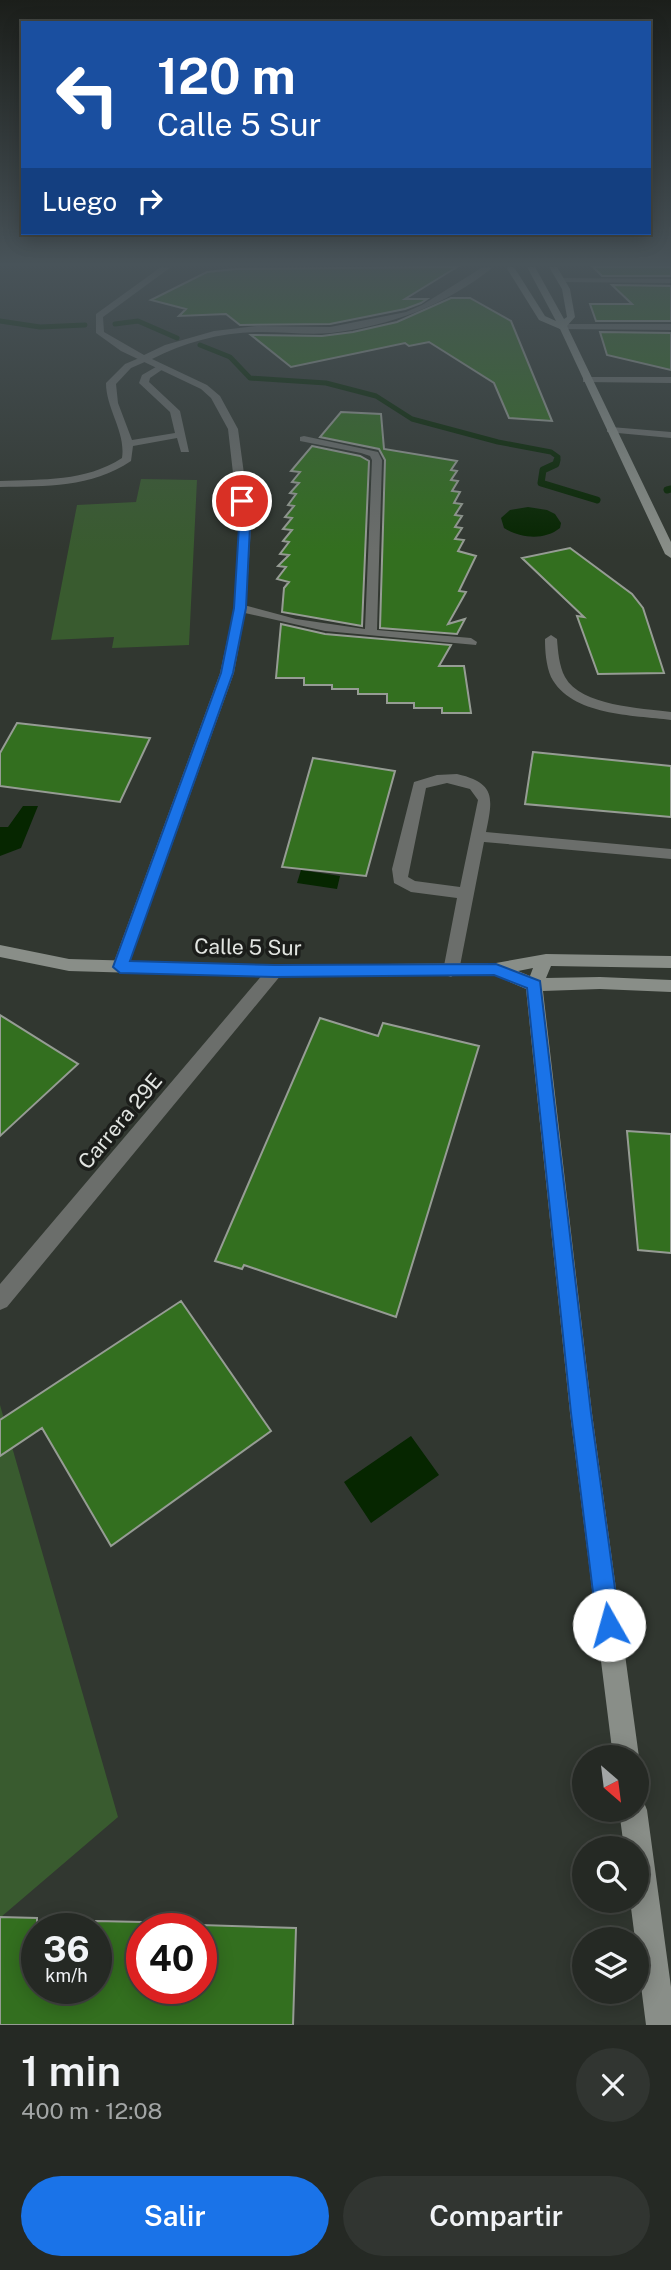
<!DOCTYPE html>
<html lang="es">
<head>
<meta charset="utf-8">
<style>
	body { margin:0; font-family:"Public Sans",sans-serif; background:#313531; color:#f1f3f6; height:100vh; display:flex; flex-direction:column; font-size:26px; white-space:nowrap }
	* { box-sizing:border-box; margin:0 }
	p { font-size:23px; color:#a3a6a6 }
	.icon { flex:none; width:38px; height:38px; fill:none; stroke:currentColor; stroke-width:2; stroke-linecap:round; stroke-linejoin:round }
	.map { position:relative; height:2025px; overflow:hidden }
	.drawer { display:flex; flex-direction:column; background:#252924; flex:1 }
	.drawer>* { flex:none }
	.top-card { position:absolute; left:21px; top:21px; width:630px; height:214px; border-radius:0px; box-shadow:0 4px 18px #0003,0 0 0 2px #424541; background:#1a4fa0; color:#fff; overflow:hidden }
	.needle { width:46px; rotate:152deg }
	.buttons { position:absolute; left:572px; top:1745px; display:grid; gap:14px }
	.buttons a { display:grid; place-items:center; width:77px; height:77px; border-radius:50%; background:#252924; box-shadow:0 4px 18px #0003,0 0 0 2px #424541; font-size:35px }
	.speed { position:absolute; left:21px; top:1913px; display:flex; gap:14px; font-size:35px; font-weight:700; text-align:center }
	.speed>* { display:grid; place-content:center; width:91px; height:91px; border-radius:50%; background:#252924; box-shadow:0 4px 18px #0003,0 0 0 2px #424541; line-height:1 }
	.speed small { font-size:18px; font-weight:400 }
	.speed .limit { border:10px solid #d22; background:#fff; color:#111 }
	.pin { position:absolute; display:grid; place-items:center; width:60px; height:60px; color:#fff; margin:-30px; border:4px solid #fff; border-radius:50%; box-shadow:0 2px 7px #0007 }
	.me { position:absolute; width:77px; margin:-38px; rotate:353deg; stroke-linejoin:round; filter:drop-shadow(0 0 5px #0008) }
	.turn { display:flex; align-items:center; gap:24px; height:147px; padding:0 21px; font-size:32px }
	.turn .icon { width:91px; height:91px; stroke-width:2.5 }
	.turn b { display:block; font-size:49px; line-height:60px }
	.then { display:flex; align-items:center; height:66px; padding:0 21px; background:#0003; gap:14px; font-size:26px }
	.round { display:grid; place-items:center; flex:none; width:74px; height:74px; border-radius:37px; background:#313531 }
	.overview { display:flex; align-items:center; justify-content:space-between; height:119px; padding:0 21px }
	h1 { font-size:42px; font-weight:600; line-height:52px }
	.button { display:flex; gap:14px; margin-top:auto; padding:14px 21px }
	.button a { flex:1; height:80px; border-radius:42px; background:#1a73e8; color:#fff; font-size:28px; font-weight:600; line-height:80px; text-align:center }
	.button a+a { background:#313531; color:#f1f3f6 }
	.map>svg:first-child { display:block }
</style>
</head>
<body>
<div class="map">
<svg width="671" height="2025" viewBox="0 0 671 2025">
	<rect width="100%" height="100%" fill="#313730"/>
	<path fill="#395b2f" d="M 141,479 L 197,480 L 189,645 L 112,648 L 114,637 L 51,640 L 77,505 L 136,502 Z
		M 0,1405 L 118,1817 L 1,1917 L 0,1923 Z"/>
	<path fill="#062600" d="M 528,507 L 547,510 L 555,514 L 561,523 L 560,528 C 544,541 520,538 504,528 L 501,518 L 510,510 Z
		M 23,806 L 38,806 L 21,848 L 0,856 L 0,827 L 8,827 Z
		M 301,870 L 340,876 L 337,889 L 297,883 Z
		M 411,1436 L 439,1475 L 371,1523 L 344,1482 Z"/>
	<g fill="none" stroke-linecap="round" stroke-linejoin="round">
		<path stroke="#062600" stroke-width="5" d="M 0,321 L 40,327 L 85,325
			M 115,324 L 138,321 L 177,338
			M 200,345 L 230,357 L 250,378 L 326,383 L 376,396 L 412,419 L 498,442 L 551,452 L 558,457 L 557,462"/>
		<path stroke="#062600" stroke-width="7" d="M 557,460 L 556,464 L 543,470 L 541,483 L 597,500
			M 667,490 L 671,489"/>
	</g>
	<path fill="#336f1f" stroke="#969c94" stroke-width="2" d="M 457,267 L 405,299 L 427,299 L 421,303 L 405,309 L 330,324 L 240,325 L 226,314 L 179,316 L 186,309 L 151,300 L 207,272 L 236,269 Z
		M 593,267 L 671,267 L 671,276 L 602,276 Z
		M 612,285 L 671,286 L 671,321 L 596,321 L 590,304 L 632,304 Z
		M 451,298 L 470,298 L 511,321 L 552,421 L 509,418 L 494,383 L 429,342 L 409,346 L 405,343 L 291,367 L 251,335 L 322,336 L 353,332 L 397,322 Z
		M 600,332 L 671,333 L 671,370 L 607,355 Z
		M 341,412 L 381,414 L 384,449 L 457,461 L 451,470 L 457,471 L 451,480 L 458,481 L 452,491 L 460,492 L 454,503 L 462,504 L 455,515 L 462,516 L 455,527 L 462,528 L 455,539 L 464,540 L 458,551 L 476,556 L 459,591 L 466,592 L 448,624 L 465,619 L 457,634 L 380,628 L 385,460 L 379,449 L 320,437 Z
		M 312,446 L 360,456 L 369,461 L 362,626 L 282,612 L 284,588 L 289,582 L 277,579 L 286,567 L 278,566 L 289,555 L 280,554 L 289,542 L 283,541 L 292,530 L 283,529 L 292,518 L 285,517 L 294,506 L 288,505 L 296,494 L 290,493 L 299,483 L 292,482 L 300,472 L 291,471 Z
		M 570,548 L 632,594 L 643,608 L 664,673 L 598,674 L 577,616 L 584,617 L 522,558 Z
		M 281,624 L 325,634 L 451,645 L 439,666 L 464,666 L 471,713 L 442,713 L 442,708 L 414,708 L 414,703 L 387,703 L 387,694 L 358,694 L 358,689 L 332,689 L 332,685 L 304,685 L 304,678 L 276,678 Z
		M 17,723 L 150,738 L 120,802 L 0,786 L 0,753 Z
		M 533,752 L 671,766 L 671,817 L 525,804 Z
		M 313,758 L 395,771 L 366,876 L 282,867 Z
		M 0,1015 L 78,1064 L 0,1136 Z
		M 320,1018 L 378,1036 L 383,1023 L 479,1046 L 396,1317 L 244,1265 L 242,1269 L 215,1261 Z
		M 627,1131 L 671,1134 L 671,1253 L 638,1250 Z
		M 181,1301 L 271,1431 L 111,1546 L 42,1428 L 0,1456 L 0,1420 Z
		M 0,1917 L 37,1918 L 37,1988 L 96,1988 L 96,1921 L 142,1922 L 142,1988 L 201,1988 L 201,1925 L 296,1928 L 293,2025 L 0,2025 Z"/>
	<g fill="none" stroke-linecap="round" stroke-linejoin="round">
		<path fill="#6b6e6b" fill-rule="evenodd" d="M 557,278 L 671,279 L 671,283 L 560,282 Z
			M 562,324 L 671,324 L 671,330 L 559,329 L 559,325 Z
			M 144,356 L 147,357 L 147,361 L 131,368 L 116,384 L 118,403 L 132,440 L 175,433 L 170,412 L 139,383 L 142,375 L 161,364 L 166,367 L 150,378 L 149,382 L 180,411 L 189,452 L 181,452 L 177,438 L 133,446 L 131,461 C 91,488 46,486 0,487 L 0,481 C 43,479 85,482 122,458 C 126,432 106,409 106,383 L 125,364 Z
			M 586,377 L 671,377 L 671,383 L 583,382 L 583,378 Z
			M 611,427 L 671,432 L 671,438 L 607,432 L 607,428 Z
			M 304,436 L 378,452 L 382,460 L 377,630 L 471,638 L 477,642 L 476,645 L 325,631 L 236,611 L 236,605 L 240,604 L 296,619 L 365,629 L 372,460 L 370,456 L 361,453 L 300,441 L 300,437 Z
			M 551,635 L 557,639 C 558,651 559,666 565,677 C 581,706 641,708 671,712 L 671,720 C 634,715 571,716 551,677 C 546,665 545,651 545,639 Z
			M 457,774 C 496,783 493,798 486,832 L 671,849 L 671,859 L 484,842 L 459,971 L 451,977 L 445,975 L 443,971 L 457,898 L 411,892 L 394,883 L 392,869 L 414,782 L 437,775 ZM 447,783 L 470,789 L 478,800 L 460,887 L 415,881 L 408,877 L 426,788 Z"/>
		<path fill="#6b6e6b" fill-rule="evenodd" d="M 161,267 L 171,267 L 103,317 L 104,332 L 144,355 L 165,345 L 214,331 L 257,326 L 330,327 L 406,312 L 422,305 L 483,267 L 493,267 C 447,305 390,326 331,333 C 308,335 284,332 261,332 C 223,332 185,342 152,359 L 207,385 L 220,396 L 238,429 L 251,526 L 246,608 L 234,673 L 128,967 L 120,973 L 112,967 L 220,673 L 234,608 L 239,526 L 228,429 L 211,398 L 201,389 L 121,351 L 96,333 L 96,314 Z
			M 275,965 L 283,971 L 281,975 L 7,1307 L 0,1310 L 0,1284 L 269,967 Z"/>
		<path fill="#898e88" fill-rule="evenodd" d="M 506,267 L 514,267 L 545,316 L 556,321 L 527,267 L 535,267 L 564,319 L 567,317 L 562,289 L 549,267 L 557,267 L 570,289 L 575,317 L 567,326 L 671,542 L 671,558 L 665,554 L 560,329 L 539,320 Z
			M 0,945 L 69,959 L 275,965 L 496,963 L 546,954 L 671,956 L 671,968 L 551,966 L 546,978 L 600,977 L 671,980 L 671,992 L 600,989 L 543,991 L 592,1413 L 639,1757 L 637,1763 L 637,1757 L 613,1757 L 570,1413 L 526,989 L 494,975 L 275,977 L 69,971 L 0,957 ZM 533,968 L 530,976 L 518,971 Z
			M 637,1798 L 643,1800 L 647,1810 L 671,1987 L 671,2025 L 646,2025 L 630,1900 L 637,1900 L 637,1848 L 624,1848 L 619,1810 L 637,1810 Z"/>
	</g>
	<linearGradient id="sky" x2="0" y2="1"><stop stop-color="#1b1e1a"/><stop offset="0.48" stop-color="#485359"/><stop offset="1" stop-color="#485359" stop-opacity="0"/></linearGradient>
	<rect width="671" height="551" fill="url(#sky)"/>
	<path fill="#1a73e8" stroke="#114b97" stroke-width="2" d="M 242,498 L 247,501 L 250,526 L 246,608 L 233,673 L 130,961 L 275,965 L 496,964 L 540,981 L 591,1413 L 620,1625 L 617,1633 L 609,1636 L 601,1633 L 597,1625 L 571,1413 L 527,988 L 494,975 L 275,977 L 120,973 L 113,967 L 221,673 L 234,608 L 239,526 L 237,501 Z"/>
	<g text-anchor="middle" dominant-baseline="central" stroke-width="7" stroke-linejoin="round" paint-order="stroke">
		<g font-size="21" fill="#e2e5e1" stroke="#1b1d1a">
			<text transform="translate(248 947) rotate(1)">Calle 5 Sur</text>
			<text transform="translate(120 1121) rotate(-50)">Carrera 29E</text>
		</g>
	</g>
</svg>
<div class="buttons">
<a><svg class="needle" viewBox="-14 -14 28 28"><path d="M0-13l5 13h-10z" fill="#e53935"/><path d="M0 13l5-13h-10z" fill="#a3a6a6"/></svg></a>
<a><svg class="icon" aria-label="search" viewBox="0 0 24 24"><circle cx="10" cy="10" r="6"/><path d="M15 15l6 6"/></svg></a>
<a><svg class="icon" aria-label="layers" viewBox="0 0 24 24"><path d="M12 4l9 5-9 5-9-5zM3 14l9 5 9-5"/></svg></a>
</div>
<div class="speed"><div>36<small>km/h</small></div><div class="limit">40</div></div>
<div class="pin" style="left:242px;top:501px;background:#d93025"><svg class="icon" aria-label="arrive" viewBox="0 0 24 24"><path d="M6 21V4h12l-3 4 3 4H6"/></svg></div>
<svg class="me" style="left:609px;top:1625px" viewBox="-20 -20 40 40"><circle r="19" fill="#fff"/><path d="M0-13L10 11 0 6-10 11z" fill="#1a73e8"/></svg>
<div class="top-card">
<div class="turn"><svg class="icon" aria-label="left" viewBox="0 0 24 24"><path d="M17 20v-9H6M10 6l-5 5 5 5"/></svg><div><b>120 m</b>Calle 5 Sur</div></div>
<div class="then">Luego<svg class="icon" aria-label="right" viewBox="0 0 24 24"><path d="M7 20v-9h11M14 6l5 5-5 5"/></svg></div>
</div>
</div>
<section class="drawer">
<div class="overview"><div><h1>1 min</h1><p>400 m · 12:08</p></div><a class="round"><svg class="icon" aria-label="close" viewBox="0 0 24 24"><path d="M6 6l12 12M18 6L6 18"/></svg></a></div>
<div class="button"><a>Salir</a><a>Compartir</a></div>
</section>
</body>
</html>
